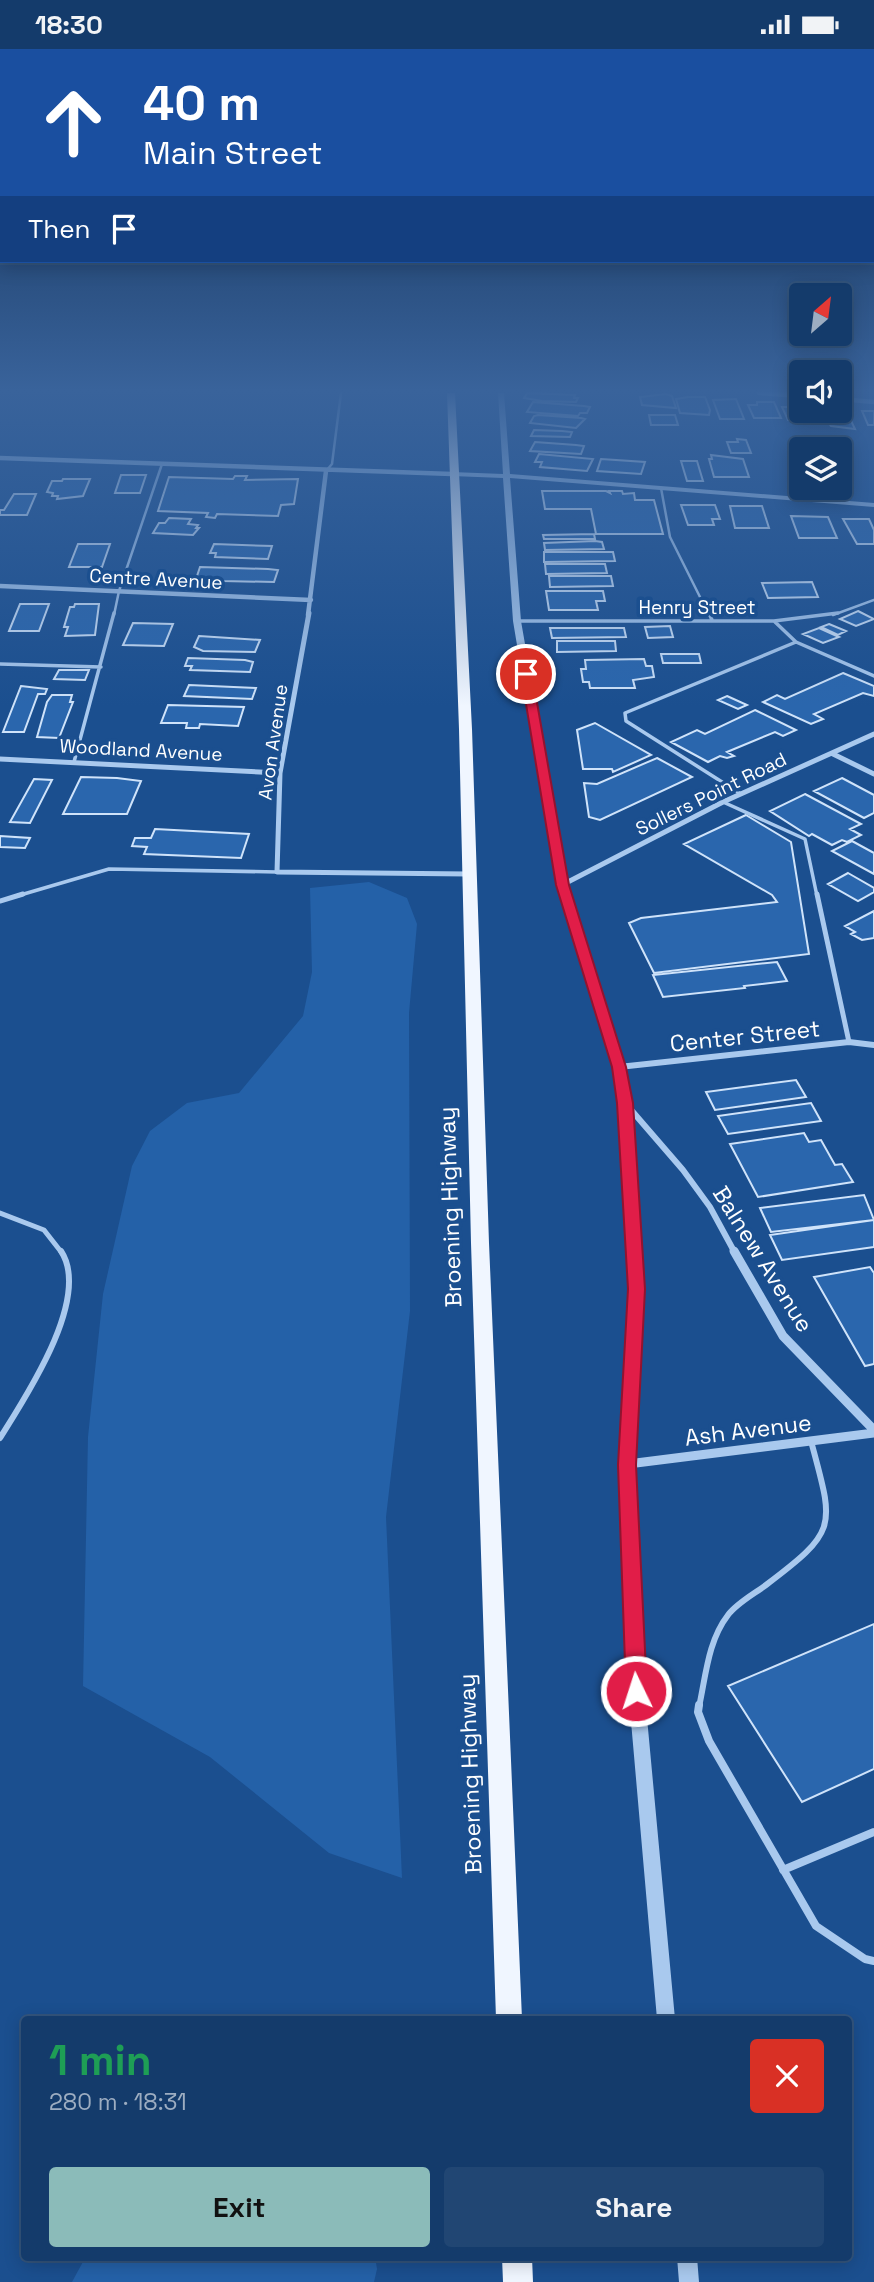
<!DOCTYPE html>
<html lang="en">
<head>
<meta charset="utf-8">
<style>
	body { margin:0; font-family:"Space Grotesk",sans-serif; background:#214673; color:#f1f3f6; height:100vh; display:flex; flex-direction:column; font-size:26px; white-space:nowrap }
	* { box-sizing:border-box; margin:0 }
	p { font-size:23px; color:#9dadc1 }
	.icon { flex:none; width:38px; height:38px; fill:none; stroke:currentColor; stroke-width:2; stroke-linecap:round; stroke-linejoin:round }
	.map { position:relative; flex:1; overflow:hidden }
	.side { position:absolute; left:21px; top:1967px; width:831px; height:245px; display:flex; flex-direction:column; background:#143b6b; border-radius:7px; box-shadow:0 4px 18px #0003,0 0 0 2px #33557e }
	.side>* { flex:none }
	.hud { position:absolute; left:0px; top:0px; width:875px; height:214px; box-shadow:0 4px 18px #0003,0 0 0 2px #33557e; background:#1a4fa0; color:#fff; overflow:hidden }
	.needle { width:46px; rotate:28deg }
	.controls { position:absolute; left:789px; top:234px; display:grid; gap:14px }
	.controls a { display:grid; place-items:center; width:63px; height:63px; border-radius:7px; background:#143b6b; box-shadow:0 4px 18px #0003,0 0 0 2px #33557e; font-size:35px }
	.pin { position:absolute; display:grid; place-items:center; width:60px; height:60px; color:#fff; margin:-30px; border:4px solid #fff; border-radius:50%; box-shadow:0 2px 7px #0007 }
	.me { position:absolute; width:77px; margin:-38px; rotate:356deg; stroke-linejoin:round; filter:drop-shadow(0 0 5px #0008) }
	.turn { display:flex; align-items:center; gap:24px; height:147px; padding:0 28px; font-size:32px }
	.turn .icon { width:91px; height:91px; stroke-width:2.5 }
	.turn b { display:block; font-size:49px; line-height:60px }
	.then { display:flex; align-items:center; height:66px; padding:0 28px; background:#0003; gap:14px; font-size:26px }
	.round { display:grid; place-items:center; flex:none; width:74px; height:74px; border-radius:7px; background:#214673 }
	.overview { display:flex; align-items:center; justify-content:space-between; height:119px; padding:0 28px }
	h1 { font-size:42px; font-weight:800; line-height:52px; color:#1e9e55 }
	.button { display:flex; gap:14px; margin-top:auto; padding:14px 28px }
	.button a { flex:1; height:80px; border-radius:7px; background:#8bbbb9; color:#111; font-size:28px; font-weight:800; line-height:80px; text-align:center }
	.button a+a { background:#214673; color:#f1f3f6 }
	.status { display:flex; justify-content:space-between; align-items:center; height:49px; padding:0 35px; background:#143b6b; direction:ltr }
	.status svg { height:19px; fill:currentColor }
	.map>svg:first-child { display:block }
</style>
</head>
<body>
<div class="status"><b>18:30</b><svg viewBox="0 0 49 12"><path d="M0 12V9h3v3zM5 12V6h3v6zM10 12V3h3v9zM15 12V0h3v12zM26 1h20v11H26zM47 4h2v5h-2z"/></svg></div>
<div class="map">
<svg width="874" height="2233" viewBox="0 0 874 2233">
	<rect width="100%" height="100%" fill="#1b4f8f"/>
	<path fill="#2461a8" d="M 369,833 L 407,849 L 417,875 L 409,964 L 410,1262 L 386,1468 L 402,1829 L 329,1804 L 210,1708 L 83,1637 L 88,1388 L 103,1245 L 132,1117 L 150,1082 L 187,1054 L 239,1044 L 303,967 L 312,923 L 310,839 Z
		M 85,2209 L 375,2208 L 377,2220 L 374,2233 L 72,2233 Z"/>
	<path fill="#2a66ad" stroke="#cfe3fa" stroke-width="2" d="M 527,344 L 575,346 L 574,349 L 578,349 L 576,353 L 542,352 L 524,349 Z
		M 666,345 L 672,347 L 676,359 L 642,356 L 640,348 Z
		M 688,348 L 705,348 L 710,361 L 709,366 L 680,364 L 676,350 Z
		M 736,350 L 744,370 L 720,370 L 713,351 Z
		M 533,353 L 584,357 L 590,358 L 587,364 L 580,364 L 578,367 L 527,363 Z
		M 757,353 L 774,353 L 781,369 L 754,369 L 748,356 L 757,356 Z
		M 791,356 L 802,356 L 802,362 L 815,362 L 819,371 L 788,371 L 782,358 L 792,358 Z
		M 840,359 L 845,359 L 855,380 L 831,377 L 820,362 L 840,362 Z
		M 862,362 L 874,362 L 874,376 L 868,376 Z
		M 538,366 L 581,369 L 585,370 L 576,379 L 530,374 L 534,367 Z
		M 649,366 L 675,366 L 678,376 L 651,376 Z
		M 534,381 L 562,382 L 572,383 L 570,388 L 531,387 Z
		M 737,390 L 746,391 L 751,404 L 731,404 L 727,393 L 738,393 Z
		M 535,393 L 576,396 L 584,397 L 581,405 L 530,402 Z
		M 539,405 L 593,410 L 587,422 L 540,418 L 542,413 L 535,413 Z
		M 711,406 L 743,410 L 749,428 L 714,428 L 709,410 L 712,410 Z
		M 601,410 L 645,413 L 641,425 L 597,422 Z
		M 681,412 L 697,412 L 703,432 L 687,432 Z
		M 121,426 L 146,426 L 140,444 L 115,444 Z
		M 235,427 L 247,427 L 245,431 L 298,430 L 294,455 L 281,456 L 278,467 L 217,465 L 215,469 L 206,468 L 208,464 L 158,462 L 169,428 L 233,430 Z
		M 63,430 L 90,430 L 83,447 L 57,450 L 58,447 L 52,447 L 53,444 L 47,443 L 52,432 L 62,432 Z
		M 542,442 L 606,442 L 610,444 L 609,442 L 622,442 L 623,445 L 634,444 L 635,451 L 654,451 L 663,485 L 596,485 L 591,460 L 545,460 Z
		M 14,445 L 36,445 L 27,466 L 0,466 L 0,461 L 4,461 Z
		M 681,456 L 715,456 L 720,470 L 712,470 L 714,476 L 688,476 Z
		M 730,457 L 762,457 L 769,479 L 735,479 Z
		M 791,467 L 828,468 L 837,489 L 799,489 Z
		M 169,469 L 191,470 L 188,475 L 198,476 L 196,479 L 199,479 L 193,486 L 153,484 L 159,474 L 165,474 Z
		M 843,470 L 869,470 L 874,481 L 874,495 L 857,495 Z
		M 594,485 L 595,490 L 544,490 L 543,486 Z
		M 595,492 L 602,493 L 604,500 L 545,501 L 544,494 Z
		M 78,495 L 110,495 L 102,518 L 69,518 Z
		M 214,495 L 272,497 L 268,510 L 215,508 L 216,504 L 210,504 Z
		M 544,503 L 613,503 L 615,512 L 544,513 Z
		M 545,515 L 605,515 L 607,524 L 546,525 Z
		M 200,518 L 268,520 L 278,521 L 274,533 L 222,532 L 196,530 Z
		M 549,527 L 611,527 L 613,537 L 550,538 Z
		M 812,533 L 818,548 L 768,549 L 762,534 Z
		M 546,542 L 603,542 L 605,552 L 596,552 L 598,561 L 549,561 Z
		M 20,555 L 49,555 L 39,582 L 9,582 Z
		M 75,555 L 99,555 L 95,586 L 65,587 L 68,578 L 64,578 L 70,558 L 74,558 Z
		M 858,562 L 874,570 L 856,577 L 840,570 Z
		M 133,574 L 173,575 L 164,597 L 123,596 Z
		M 829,575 L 846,582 L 838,586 L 821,578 Z
		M 670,577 L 673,588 L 648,589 L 645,578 Z
		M 550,579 L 624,579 L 626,588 L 552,589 Z
		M 819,579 L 839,588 L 823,594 L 803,585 Z
		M 199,587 L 260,591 L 255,603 L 203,602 L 194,598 Z
		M 557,592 L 615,592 L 616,602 L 557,603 Z
		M 661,605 L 699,605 L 701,614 L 663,614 Z
		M 188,609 L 245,611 L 253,613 L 250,623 L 190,621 L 192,617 L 185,617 Z
		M 644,610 L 646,617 L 652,617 L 654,628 L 633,631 L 635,639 L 590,639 L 589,633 L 583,633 L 581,620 L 586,620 L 585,611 Z
		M 59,621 L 89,621 L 85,631 L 54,630 Z
		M 843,624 L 874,637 L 874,647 L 863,644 L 814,665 L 823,670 L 811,675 L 763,653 L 777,646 L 785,650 Z
		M 189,636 L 256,639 L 252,650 L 184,647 Z
		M 21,637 L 47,640 L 45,645 L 38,645 L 24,683 L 3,683 Z
		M 52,646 L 72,646 L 70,653 L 73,653 L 59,689 L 37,688 L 47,653 Z
		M 727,647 L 747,656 L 738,660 L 718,651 Z
		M 168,656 L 244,658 L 238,677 L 200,675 L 199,679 L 186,679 L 187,674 L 161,674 Z
		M 755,661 L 796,681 L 783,687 L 775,683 L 727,703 L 734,707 L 727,709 L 720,707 L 708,713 L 671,693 L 697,681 L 705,685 Z
		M 595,674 L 651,706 L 613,723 L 612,720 L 583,720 L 577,681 Z
		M 657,709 L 692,728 L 600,771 L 589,768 L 584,734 L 597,735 Z
		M 81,728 L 117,729 L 141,732 L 127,765 L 63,765 Z
		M 842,729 L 874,746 L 874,764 L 864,769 L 814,742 Z
		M 34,730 L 52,731 L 30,774 L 10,773 Z
		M 805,745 L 861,775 L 850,780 L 861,786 L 847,793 L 842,791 L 832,796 L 812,785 L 809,787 L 770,762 Z
		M 746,766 L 791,793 L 809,905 L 654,924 L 629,874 L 641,869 L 777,853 L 772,846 L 684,795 Z
		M 155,780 L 249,785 L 241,809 L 144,805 L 147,798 L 132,797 L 135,789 L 151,789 Z
		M 0,787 L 30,789 L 25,799 L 0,798 Z
		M 852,792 L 874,804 L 874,825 L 832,802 Z
		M 848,824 L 874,839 L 874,843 L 858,852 L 828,835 Z
		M 874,862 L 874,889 L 862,891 L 851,885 L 855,883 L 845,877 Z
		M 777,913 L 787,932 L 744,937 L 745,939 L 663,948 L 653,926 Z
		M 796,1031 L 806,1048 L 715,1061 L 706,1043 Z
		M 811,1054 L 821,1072 L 728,1085 L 718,1067 Z
		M 804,1084 L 809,1093 L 821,1091 L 835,1116 L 842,1115 L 853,1133 L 758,1148 L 730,1095 Z
		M 864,1146 L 874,1171 L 771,1183 L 760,1159 Z
		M 874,1171 L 874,1198 L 782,1211 L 770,1186 Z
		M 870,1218 L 874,1224 L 874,1315 L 865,1317 L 814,1228 Z
		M 874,1575 L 874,1720 L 802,1753 L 728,1637 Z"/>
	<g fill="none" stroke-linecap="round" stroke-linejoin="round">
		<path stroke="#a9c9ee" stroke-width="2.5" d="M 326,422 L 332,415 L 341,344
			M 661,439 L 670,488 L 709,566
			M 114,566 L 119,542 L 162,415
			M 833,566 L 874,551"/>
		<path stroke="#a9c9ee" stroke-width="3.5" d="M 709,564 L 712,571
			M 517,572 L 774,572 L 838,564
			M 774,572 L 796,593 L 874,627
			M 0,615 L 101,618
			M 74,713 L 114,564
			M 741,745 L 626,672 L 625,664 L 796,593
			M 723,753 L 805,790 L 817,847
			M 17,847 L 109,820 L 277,823"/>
		<path stroke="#a9c9ee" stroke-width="5" d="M 817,845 L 849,993
			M 0,852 L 23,845
			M 0,1164 L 44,1181 L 62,1204"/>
		<path stroke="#a9c9ee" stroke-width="6" d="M 0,1389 C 25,1349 92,1249 61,1202
			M 699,1658 C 706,1626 708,1592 728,1566 C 737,1554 754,1545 766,1536 C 839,1481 834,1478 811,1392"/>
		<path stroke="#a9c9ee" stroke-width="8" d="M 699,1656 L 698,1663 L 709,1692 L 816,1877 L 865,1910 L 874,1912
			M 783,1821 L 874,1783"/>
		<path stroke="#a9c9ee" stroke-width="4.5" d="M 759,344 L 802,347
			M 840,350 L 874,353
			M 0,409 L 452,425
			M 0,537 L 311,551
			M 308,566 L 326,422"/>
		<path stroke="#a9c9ee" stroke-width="5" d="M 309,564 L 280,724 L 277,823 L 468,825
			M 833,705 L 874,725
			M 0,710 L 280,724
			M 562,836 L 723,753 L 874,685"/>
		<path stroke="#a9c9ee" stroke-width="6" d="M 619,1018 L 849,993 L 874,996
			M 626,1055 L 683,1121 L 710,1158 L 735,1204"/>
		<path stroke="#a9c9ee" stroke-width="9" d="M 734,1202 L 783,1287 L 874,1381
			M 628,1415 L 874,1384"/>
		<path fill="#a9c9ee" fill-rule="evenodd" d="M 498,344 L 504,344 L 510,425 L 874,454 L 874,458 L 510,429 L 521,572 L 567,836 L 625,1018 L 631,1054 L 643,1240 L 634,1416 L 642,1615 L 675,1970 L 657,1970 L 626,1615 L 620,1416 L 629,1240 L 619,1054 L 613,1018 L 557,836 L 513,572 L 503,429 L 452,427 L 449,425 L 452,423 L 503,425 Z
			M 677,2208 L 697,2208 L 699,2233 L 679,2233 Z"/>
		<path fill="#f0f6ff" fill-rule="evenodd" d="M 447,344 L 455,344 L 472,680 L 489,1194 L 522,1970 L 496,1970 L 471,1194 L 459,680 Z
			M 502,2208 L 532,2208 L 533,2233 L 503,2233 Z"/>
	</g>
	<linearGradient id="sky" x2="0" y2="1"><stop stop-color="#0f2b4f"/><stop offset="0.52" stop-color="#39639b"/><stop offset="1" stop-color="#39639b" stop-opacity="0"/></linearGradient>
	<rect width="874" height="657" fill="url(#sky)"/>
	<path fill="#e11d48" stroke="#92132f" stroke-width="2" d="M 526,622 L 532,625 L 569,836 L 626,1018 L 633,1054 L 645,1240 L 636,1416 L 647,1642 L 644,1649 L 636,1651 L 629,1649 L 626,1642 L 618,1416 L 628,1240 L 617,1054 L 612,1018 L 556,836 L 521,625 Z"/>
	<g text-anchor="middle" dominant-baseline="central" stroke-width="7" stroke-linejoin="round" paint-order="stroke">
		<g font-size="19" fill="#fff" stroke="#1b4f8f">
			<text transform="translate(156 530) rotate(3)">Centre Avenue</text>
			<text x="697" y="558">Henry Street</text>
			<text transform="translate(273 693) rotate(-82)">Avon Avenue</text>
			<text transform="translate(141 701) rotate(3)">Woodland Avenue</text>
			<text transform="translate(711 745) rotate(-26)">Sollers Point Road</text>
		</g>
		<g font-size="23" fill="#fff" stroke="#1b4f8f">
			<text transform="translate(745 987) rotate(-6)">Center Street</text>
			<text transform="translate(450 1158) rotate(-92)">Broening Highway</text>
			<text transform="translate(763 1210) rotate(58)">Balnew Avenue</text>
			<text transform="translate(748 1381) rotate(-7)">Ash Avenue</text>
			<text transform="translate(470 1725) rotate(-92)">Broening Highway</text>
		</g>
	</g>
</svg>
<div class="controls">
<a><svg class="needle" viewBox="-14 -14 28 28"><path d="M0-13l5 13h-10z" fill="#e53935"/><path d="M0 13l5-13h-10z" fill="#9dadc1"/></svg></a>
<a><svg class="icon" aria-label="sound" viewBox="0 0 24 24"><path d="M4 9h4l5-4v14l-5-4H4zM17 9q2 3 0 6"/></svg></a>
<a><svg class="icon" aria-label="layers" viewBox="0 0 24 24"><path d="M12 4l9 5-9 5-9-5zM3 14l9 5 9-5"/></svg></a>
</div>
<div class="pin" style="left:526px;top:625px;background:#d93025"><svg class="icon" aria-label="arrive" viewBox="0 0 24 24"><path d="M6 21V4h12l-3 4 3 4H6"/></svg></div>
<svg class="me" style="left:636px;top:1642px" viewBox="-20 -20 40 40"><circle r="17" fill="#e11d48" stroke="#fff" stroke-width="3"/><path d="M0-11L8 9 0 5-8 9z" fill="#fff"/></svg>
<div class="hud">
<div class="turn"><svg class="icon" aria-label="ahead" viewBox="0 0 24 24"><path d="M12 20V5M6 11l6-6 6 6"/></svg><div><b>40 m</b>Main Street</div></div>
<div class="then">Then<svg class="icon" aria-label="arrive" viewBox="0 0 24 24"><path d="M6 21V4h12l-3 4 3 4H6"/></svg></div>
</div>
<section class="side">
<div class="overview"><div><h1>1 min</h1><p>280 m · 18:31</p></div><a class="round" style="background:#d93025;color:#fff"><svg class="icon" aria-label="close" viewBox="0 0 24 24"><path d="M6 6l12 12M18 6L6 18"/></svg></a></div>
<div class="button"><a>Exit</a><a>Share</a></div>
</section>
</div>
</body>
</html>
